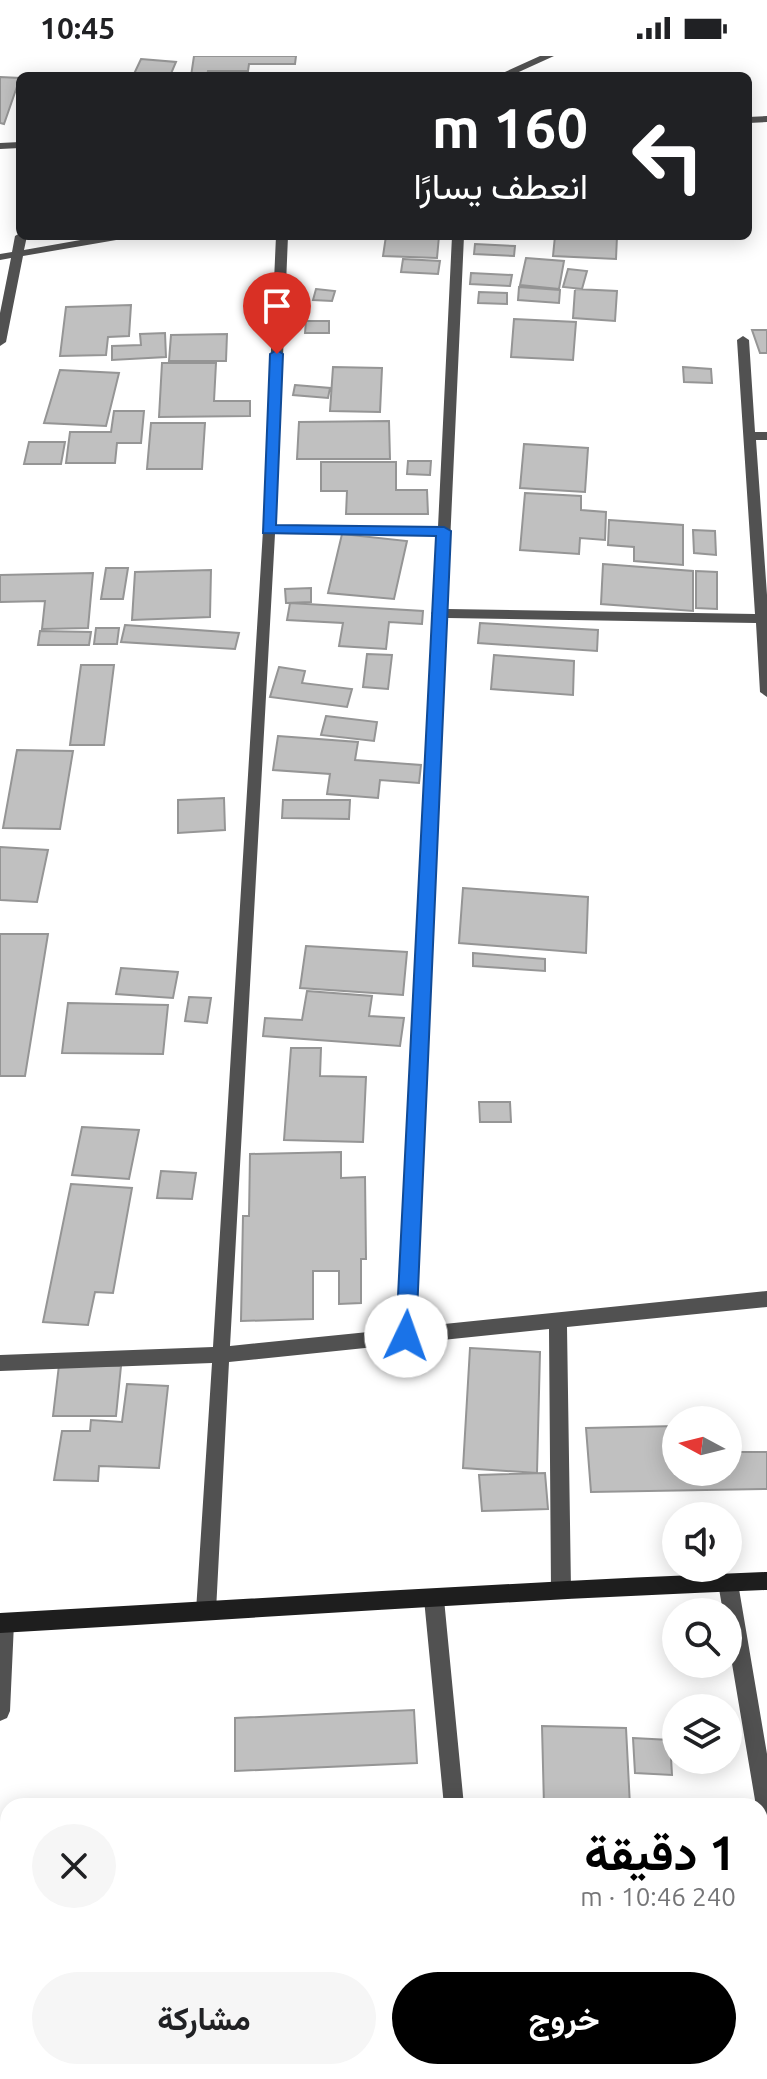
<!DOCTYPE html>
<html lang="ar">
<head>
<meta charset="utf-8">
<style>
	body { margin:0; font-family:Ubuntu,Vazirmatn,sans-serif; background:#f6f6f6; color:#202124; direction:rtl; height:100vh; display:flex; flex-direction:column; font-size:30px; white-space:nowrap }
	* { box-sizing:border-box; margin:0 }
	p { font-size:26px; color:#757577 }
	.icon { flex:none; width:44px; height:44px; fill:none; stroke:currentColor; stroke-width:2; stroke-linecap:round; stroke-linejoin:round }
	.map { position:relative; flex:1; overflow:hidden; direction:ltr }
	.side { position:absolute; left:0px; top:1742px; width:768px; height:282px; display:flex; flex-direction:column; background:#fff; border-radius:24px 24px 0 0; box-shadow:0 4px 20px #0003; direction:rtl }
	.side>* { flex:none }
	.top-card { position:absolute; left:16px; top:16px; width:736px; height:168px; border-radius:12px; box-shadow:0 4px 20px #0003; direction:rtl; background:#202124; color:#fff; overflow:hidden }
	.needle { width:52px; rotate:277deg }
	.fabs { position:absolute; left:662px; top:1350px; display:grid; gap:16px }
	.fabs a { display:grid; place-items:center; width:80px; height:80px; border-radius:50%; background:#fff; box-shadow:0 4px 20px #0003; font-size:40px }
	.pin { position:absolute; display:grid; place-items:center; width:68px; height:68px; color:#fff; margin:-82px -34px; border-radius:50% 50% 50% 0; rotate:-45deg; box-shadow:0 0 8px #0007 }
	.pin .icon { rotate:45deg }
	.me { position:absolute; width:88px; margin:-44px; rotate:3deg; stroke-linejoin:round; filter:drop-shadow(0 0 6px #0008) }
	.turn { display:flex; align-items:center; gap:28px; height:168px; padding:0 32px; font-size:36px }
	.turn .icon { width:104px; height:104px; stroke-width:2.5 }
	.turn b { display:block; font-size:56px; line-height:68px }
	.round { display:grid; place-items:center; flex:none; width:84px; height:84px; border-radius:42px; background:#f6f6f6 }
	.overview { display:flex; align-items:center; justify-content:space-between; height:136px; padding:0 32px }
	h1 { font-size:48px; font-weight:700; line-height:60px; color:#000 }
	.action { display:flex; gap:16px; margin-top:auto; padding:16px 32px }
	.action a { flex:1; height:92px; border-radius:48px; background:#000; color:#fff; font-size:32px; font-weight:700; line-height:92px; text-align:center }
	.action a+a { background:#f6f6f6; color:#202124 }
	.status { display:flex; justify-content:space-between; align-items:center; height:56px; padding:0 40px; background:#fff; direction:ltr }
	.status svg { height:22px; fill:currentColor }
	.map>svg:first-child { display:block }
</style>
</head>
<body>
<div class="status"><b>10:45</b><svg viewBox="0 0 49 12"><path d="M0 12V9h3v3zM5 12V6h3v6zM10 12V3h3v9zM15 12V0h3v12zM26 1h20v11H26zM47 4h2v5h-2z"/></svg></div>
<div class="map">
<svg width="767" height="2023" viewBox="0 0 767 2023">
	<rect width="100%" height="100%" fill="#fff"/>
	<path fill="#c0c0c0" stroke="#959595" stroke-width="2" d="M 194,0 L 296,0 L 295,8 L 249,8 L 248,15 L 208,15 L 207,20 L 191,20 Z
		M 141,3 L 176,6 L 170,20 L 133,20 Z
		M 0,21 L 20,22 L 4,68 L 0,67 Z
		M 386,180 L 439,180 L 437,202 L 383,200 Z
		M 555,180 L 617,180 L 616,203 L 553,200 Z
		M 475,188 L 515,190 L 514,200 L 474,198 Z
		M 526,202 L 564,205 L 559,233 L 520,229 Z
		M 403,203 L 440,205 L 438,218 L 401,216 Z
		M 568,213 L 587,215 L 582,233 L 563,231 Z
		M 471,217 L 512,219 L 510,230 L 470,228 Z
		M 519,231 L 560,234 L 559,247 L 518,244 Z
		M 316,233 L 335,235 L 332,245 L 313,244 Z
		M 575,233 L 617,235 L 615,265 L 573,262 Z
		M 479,236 L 507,237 L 507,248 L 478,247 Z
		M 131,249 L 129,280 L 108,281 L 106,299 L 60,300 L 66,251 Z
		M 514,263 L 576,266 L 573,304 L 511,301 Z
		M 306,265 L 329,265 L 329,277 L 305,277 Z
		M 752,274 L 767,274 L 767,297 L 760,297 Z
		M 165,277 L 166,301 L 112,304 L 112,290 L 141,289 L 140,278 Z
		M 227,278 L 226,305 L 169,305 L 171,279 Z
		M 162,307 L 216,307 L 214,345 L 250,345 L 250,360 L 159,361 Z
		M 333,311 L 382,312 L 380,356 L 330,355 Z
		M 683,311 L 711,313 L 712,327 L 684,326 Z
		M 60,314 L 119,317 L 106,370 L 44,367 Z
		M 295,329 L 330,332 L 328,342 L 293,339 Z
		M 114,355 L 144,355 L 141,387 L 117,387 L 115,407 L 66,407 L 70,376 L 111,376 Z
		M 389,365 L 390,403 L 297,403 L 299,366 Z
		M 151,367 L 205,367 L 202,413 L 147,413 Z
		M 29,386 L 65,386 L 61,408 L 24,408 Z
		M 524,388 L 588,392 L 585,436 L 520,432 Z
		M 408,405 L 431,405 L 430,419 L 407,418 Z
		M 321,406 L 396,406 L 396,434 L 427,434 L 428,458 L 346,458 L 347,435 L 321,435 Z
		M 525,437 L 581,440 L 581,454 L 606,456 L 605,484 L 580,482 L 579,498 L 520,494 Z
		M 609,464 L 683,469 L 683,509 L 634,505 L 634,491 L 608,489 Z
		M 693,474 L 715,475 L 716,499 L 694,497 Z
		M 342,478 L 407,485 L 394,543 L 328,537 Z
		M 603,508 L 693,515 L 693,555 L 601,548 Z
		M 106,512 L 128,512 L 123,543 L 101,543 Z
		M 211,514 L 210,561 L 132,564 L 135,516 Z
		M 696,515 L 717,516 L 717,553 L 696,552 Z
		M 93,517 L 88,572 L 42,573 L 45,545 L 0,546 L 0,519 Z
		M 311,532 L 311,546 L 286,547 L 285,533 Z
		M 290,547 L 423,555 L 422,568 L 389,566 L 386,593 L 339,590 L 343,567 L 287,564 Z
		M 480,567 L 598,574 L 597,595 L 478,587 Z
		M 125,569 L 239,577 L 235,593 L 121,586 Z
		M 96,572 L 119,572 L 117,588 L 94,588 Z
		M 40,575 L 91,576 L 89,589 L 38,589 Z
		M 367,598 L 392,599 L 388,633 L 363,631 Z
		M 494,599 L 574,605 L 573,639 L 491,633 Z
		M 81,609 L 114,609 L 104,689 L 70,689 Z
		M 279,611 L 305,615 L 302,627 L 352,633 L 347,651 L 270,641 Z
		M 326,660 L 377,666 L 374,685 L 321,679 Z
		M 278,680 L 358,686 L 355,704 L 421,709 L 419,727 L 380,724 L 378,742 L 327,738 L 330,718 L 273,714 Z
		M 17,694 L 73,695 L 60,773 L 3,772 Z
		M 224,742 L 225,774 L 178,777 L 178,744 Z
		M 283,744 L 350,744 L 349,763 L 282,762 Z
		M 0,791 L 48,794 L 37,846 L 0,844 Z
		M 463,832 L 588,841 L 586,897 L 459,887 Z
		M 0,878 L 48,878 L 25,1020 L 0,1020 Z
		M 306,890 L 407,896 L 403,939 L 300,932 Z
		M 473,897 L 545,903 L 545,915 L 473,910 Z
		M 121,912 L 178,916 L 173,942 L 116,938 Z
		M 307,935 L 372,940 L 369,960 L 404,962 L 400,990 L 263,980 L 265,962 L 302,964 Z
		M 189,941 L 211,942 L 207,967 L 185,965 Z
		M 68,947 L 168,949 L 163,998 L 62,997 Z
		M 291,992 L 321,992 L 320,1020 L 366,1021 L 363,1086 L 284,1084 Z
		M 479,1046 L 510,1046 L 511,1066 L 480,1066 Z
		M 82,1071 L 139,1074 L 129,1123 L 72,1119 Z
		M 341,1096 L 341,1122 L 365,1121 L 366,1203 L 361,1203 L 361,1247 L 339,1248 L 339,1215 L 313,1215 L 313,1263 L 241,1265 L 243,1160 L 249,1160 L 250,1098 Z
		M 161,1115 L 196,1117 L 192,1143 L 157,1142 Z
		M 71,1128 L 132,1132 L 113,1237 L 95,1236 L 88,1269 L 43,1266 Z
		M 470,1292 L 540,1296 L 537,1417 L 463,1412 Z
		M 59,1309 L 121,1310 L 116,1360 L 53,1360 Z
		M 127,1328 L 168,1330 L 159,1412 L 99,1410 L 98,1425 L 54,1424 L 62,1375 L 90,1375 L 91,1364 L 122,1366 Z
		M 676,1370 L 676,1416 L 728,1416 L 728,1396 L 767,1396 L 767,1433 L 591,1436 L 586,1372 Z
		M 545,1417 L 548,1453 L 482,1455 L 479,1419 Z
		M 414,1654 L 417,1707 L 235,1715 L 235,1662 Z
		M 542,1670 L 626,1672 L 630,1750 L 544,1750 Z
		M 633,1682 L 670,1684 L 672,1719 L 635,1717 Z
		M 579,2016 L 668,2016 L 669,2023 L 580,2023 Z"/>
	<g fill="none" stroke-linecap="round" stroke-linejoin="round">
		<path fill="#515151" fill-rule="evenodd" d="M 540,0 L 554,0 L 510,20 L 496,20 Z
			M 767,60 L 767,66 L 748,67 L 748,61 Z
			M 20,86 L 20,92 L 0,93 L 0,87 Z
			M 20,177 L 20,180 L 27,180 L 24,194 L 103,180 L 128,180 L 122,183 L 23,200 L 6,286 L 0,290 L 0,257 L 11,202 L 0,204 L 0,198 L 12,196 L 15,180 Z
			M 276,180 L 288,180 L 276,470 L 438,471 L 452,180 L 464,180 L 447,553 L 755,558 L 737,284 L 743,280 L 749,284 L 755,376 L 767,376 L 767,384 L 756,384 L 767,539 L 767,641 L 760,636 L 756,567 L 447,562 L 415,1271 L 767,1235 L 767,1251 L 567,1271 L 571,1533 L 568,1540 L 561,1542 L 554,1540 L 551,1533 L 549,1273 L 229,1306 L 216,1555 L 213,1562 L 206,1564 L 199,1562 L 196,1555 L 212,1307 L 0,1315 L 0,1299 L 213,1291 L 263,474 ZM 275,478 L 437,479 L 434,554 L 431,557 L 433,560 L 398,1273 L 230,1290 Z
			M 728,1518 L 735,1520 L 738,1527 L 767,1698 L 767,1767 L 760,1764 L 760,1750 L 756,1750 L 728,1584 L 728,1556 L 723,1556 L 718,1527 L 721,1520 Z
			M 434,1534 L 441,1536 L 444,1543 L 464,1750 L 444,1750 L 424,1543 L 427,1536 Z
			M 4,1557 L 11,1560 L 14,1567 L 10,1655 L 7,1662 L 0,1665 L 0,1559 Z
			M 469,2016 L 491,2016 L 492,2023 L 470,2023 Z"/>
		<path fill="#1e1e1e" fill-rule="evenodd" d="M 767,1516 L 767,1534 C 511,1544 256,1562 0,1577 L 0,1557 C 256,1543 511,1526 767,1516 Z"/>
	</g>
	<path fill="#1a73e8" stroke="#114b97" stroke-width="2" d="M 277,294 L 283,298 L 276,469 L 444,471 L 451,475 L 416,1280 L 413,1287 L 406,1289 L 399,1287 L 396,1280 L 436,480 L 263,477 L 270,298 Z"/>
</svg>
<div class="fabs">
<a><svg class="needle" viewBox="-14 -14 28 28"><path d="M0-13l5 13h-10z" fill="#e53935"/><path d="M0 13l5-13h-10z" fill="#757577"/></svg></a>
<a><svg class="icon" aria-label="sound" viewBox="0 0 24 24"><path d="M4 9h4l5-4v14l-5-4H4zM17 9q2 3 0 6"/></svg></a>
<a><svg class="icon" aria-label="search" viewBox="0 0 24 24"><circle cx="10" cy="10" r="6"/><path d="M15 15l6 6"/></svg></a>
<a><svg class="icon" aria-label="layers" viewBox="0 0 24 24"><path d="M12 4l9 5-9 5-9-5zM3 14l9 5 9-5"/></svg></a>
</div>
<div class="pin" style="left:277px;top:298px;background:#d93025"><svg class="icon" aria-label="arrive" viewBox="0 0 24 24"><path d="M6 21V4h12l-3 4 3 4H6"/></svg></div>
<svg class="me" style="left:406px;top:1280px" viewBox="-20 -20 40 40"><circle r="19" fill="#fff"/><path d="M0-13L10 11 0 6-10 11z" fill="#1a73e8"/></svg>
<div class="top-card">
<div class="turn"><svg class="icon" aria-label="left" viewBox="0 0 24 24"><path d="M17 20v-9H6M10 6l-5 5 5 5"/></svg><div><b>160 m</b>انعطف يسارًا</div></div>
</div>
<section class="side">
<div class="overview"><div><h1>1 دقيقة</h1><p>240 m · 10:46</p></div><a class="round"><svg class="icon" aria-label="close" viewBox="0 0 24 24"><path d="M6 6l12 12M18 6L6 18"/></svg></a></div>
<div class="action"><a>خروج</a><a>مشاركة</a></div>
</section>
</div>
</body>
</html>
